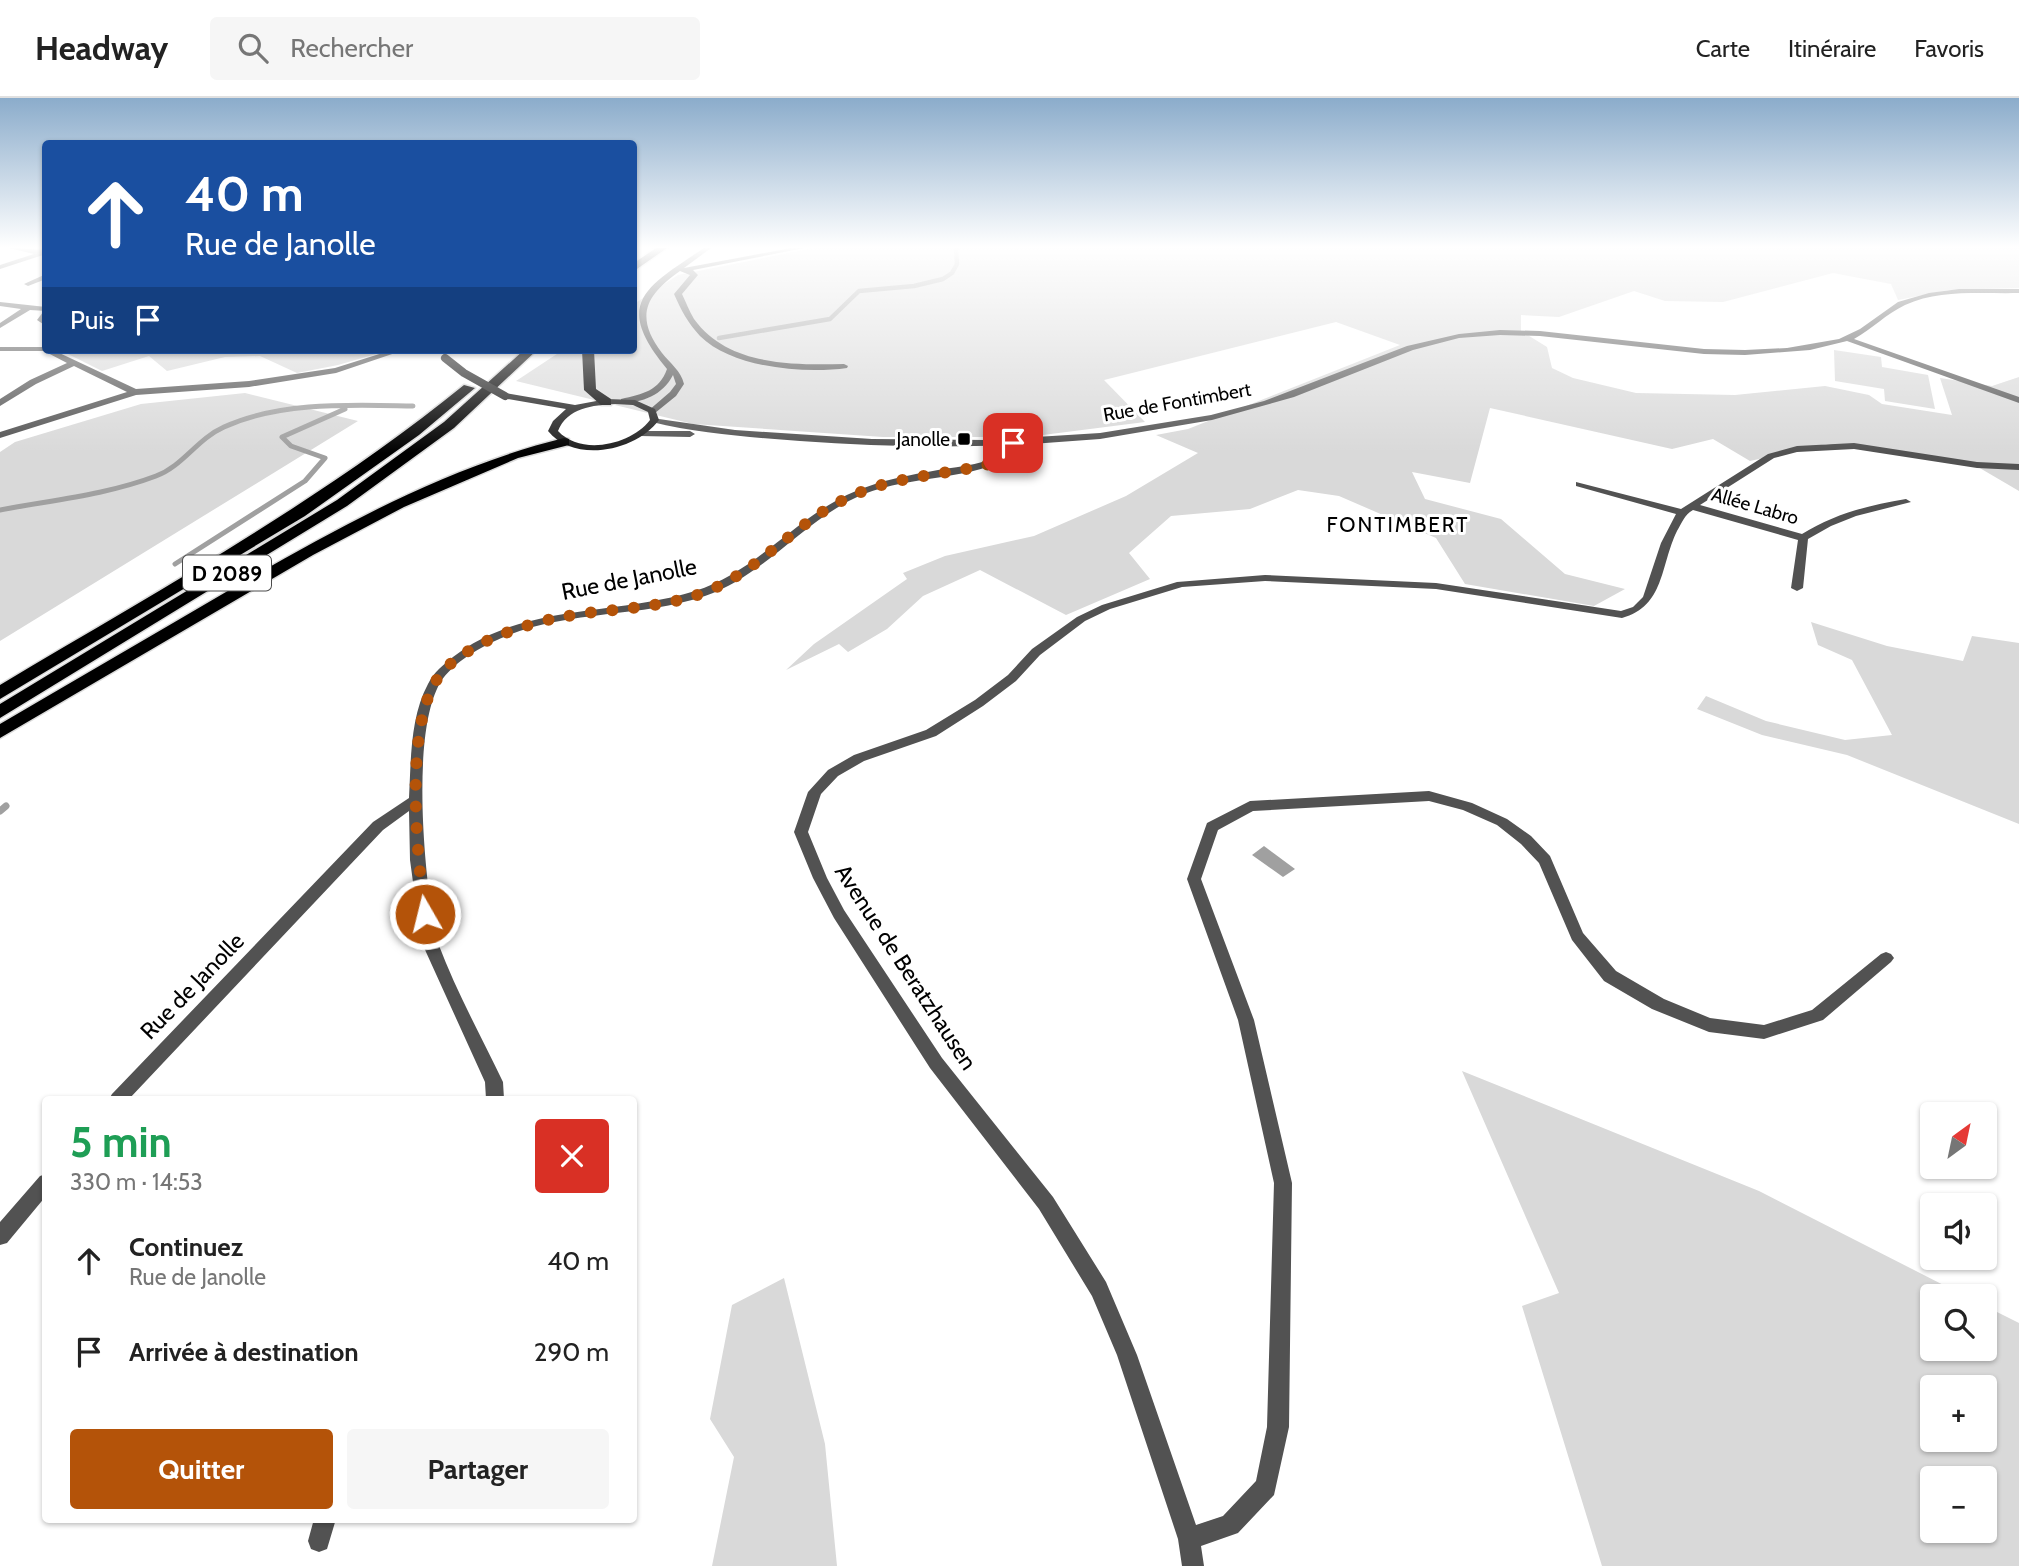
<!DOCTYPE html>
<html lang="fr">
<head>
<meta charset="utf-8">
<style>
	body { margin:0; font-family:Cabin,sans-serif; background:#f6f6f6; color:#222; height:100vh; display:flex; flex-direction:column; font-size:26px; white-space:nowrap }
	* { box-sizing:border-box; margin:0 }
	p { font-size:23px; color:#767676 }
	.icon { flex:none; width:38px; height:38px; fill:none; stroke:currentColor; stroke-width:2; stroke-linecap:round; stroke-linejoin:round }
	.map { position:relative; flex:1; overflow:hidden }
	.side { position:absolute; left:42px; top:998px; width:595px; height:427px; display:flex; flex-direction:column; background:#fff; border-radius:7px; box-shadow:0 2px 5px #0004 }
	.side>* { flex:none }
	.hud { position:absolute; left:42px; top:42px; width:595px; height:214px; border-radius:7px; box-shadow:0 2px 5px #0004; background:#1a4fa0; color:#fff; overflow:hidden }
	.needle { width:46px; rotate:33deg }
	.tools { position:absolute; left:1920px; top:1004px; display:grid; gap:14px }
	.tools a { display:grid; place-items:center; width:77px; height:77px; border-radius:7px; background:#fff; box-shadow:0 2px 5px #0004; font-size:35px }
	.pin { position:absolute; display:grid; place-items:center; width:60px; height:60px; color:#fff; margin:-30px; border-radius:14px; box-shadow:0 4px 10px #0006 }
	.me { position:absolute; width:77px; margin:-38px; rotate:352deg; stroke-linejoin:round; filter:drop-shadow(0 0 5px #0008) }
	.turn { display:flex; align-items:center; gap:24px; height:147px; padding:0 28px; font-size:32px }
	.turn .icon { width:91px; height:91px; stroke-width:2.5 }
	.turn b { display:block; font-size:49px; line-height:60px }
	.then { display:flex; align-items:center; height:66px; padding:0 28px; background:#0003; gap:14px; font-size:26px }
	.round { display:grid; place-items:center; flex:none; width:74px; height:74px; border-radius:7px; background:#f6f6f6 }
	.overview { display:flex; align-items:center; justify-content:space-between; height:119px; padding:0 28px }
	h1 { font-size:42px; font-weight:700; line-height:52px; color:#1e9e55 }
	.cta { display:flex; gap:14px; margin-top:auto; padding:14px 28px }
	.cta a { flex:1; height:80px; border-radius:7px; background:#b45309; color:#fff; font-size:28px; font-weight:700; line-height:80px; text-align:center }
	.cta a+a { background:#f6f6f6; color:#222 }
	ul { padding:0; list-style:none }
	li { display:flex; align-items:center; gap:21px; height:91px; padding:0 28px }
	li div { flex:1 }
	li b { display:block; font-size:26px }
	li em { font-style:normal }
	header { display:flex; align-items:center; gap:42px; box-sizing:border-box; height:98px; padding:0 35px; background:#fff; border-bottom:2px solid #e0e0e0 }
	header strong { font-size:33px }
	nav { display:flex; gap:38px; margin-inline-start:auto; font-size:24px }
	.search { width:490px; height:63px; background:#f6f6f6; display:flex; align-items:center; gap:18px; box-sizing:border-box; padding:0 24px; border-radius:7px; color:#767676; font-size:26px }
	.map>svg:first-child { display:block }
</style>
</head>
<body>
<header>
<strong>Headway</strong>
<div class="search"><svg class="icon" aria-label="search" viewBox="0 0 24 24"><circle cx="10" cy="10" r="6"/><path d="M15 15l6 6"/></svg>Rechercher</div>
<nav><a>Carte</a><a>Itinéraire</a><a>Favoris</a></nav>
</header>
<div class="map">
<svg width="2019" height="1468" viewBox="0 0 2019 1468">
	<rect width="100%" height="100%" fill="#fff"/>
	<path fill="#d9d9d9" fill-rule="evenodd" d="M 814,150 L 2019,150 L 2019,190 L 1948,192 L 1898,202 L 1891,186 L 1833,175 L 1723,204 L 1665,203 L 1634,193 L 1559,219 L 1521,217 L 1521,233 L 1547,249 L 1552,270 L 1573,280 L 1636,295 L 1735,297 L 1825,288 L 1869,297 L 1882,306 L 1952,317 L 1940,280 L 1992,288 L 2019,279 L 2019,393 L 1978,369 L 1826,346 L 1750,363 L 1713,341 L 1672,351 L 1490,310 L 1470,385 L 1412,374 L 1425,401 L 1501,421 L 1565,476 L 1625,491 L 1594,508 L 1465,486 L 1436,440 L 1339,398 L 1298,392 L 1250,411 L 1171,418 L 1129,455 L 1150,481 L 1066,517 L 980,472 L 923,498 L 887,531 L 848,554 L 839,546 L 786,572 L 814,546 L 907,481 L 903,475 L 945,458 L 1034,438 L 1126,398 L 1198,355 L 1156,337 L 1188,331 L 1400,247 L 1336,224 L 1104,282 L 1145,324 L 1027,339 L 883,339 L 693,326 L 516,283 L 563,252 L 634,252 L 634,206 L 678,177 Z
		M 70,252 L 130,252 L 135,255 L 145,252 L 390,252 L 338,267 L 297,275 L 260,258 L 225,259 L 167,273 L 149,258 L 102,273 L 64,254 Z
		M 1834,252 L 1881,259 L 1882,269 L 1928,277 L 1935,311 L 1885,303 L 1884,291 L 1835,283 Z
		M 245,295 L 358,323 L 0,543 L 0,354 L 15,344 L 141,306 Z
		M 1811,524 L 1887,548 L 1963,563 L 1972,538 L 2019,545 L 2019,726 L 1847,657 L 1762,637 L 1697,611 L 1706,598 L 1766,623 L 1845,642 L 1892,637 L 1852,562 L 1818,547 Z
		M 1462,973 L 1759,1093 L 1967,1199 L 1932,1199 L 1932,1251 L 1984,1251 L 1985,1208 L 2019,1225 L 2019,1468 L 1602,1468 L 1522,1208 L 1559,1195 ZM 1932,1290 L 1984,1290 L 1984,1342 L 1932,1342 ZM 1932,1381 L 1984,1381 L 1984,1433 L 1932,1433 Z
		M 784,1180 L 825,1346 L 837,1468 L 712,1468 L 734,1359 L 710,1321 L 732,1207 Z"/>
	<path fill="#a0a0a0" d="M 1264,748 L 1295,771 L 1283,779 L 1252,757 Z"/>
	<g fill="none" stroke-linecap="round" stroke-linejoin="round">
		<path stroke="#a0a0a0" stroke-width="4.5" d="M 719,240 L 830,221 L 859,193 L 914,188 L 943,181 L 952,175 L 957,166 L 956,150"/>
		<path stroke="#a0a0a0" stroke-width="5" d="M 0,412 C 52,402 106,397 156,378 C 183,368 197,341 224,329 C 281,303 352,307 413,308
			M 175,466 L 305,383 L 325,360 L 291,348 L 282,339 L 345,311"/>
		<path stroke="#a0a0a0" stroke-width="7" d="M 0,713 L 6,708"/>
		<g stroke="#dbdbdb" stroke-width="3">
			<path id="highway" d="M 656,150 L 667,150 L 634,173 L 634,165 Z
				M 524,252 L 537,252 L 454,330 L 347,408 L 0,620 L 0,606 L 337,402 L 444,324 Z
				M 582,252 L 594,252 L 596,291 L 611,301 L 611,307 L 601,307 L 584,292 Z
				M 464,287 L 475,290 L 419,337 L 305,418 L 0,601 L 0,587 C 159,492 320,404 464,287 Z
				M 564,340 L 569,341 L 569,347 L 518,360 L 404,409 L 313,457 L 0,640 L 0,626 C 75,582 151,538 226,494 C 333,432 443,370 564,340 Z"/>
		</g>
		<path fill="#525252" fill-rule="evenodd" d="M 9,150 L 46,152 L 46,156 L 0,171 L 0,167 L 34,156 Z
			M 704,150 L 711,150 L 684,170 L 791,150 L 804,150 L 693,172 L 698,177 L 682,196 C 686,204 689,213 694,221 C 728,268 792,267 844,266 L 848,268 L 847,270 C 804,276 732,270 700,238 C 688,225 681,212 674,196 L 690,177 L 680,173 C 646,197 634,218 662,255 C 670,265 681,273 684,286 L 676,298 L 655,315 L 648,313 L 670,294 L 676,286 L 673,277 C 663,297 642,305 621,305 L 621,301 C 643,296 659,293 667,271 C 612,205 646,189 704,150 Z
			M 46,176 L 46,181 L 28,188 L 24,186 Z
			M 1959,191 L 2019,191 L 2019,195 C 1981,196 1940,191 1905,207 C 1886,216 1872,231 1854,241 L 2019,299 L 2019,305 L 1847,243 L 1810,252 L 1745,257 L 1704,256 L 1540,238 L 1500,237 L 1459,240 L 1413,252 L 1294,299 L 1212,322 L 1100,341 L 1018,347 L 1016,356 C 973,383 912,377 864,396 C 805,420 766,477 705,498 C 640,520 567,512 504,539 C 482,548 453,564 440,585 C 413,632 423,755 431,809 C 433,821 434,834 438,845 C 456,893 481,938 503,984 L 504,1001 L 486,1001 L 485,984 L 421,843 L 410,762 L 409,713 L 383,732 L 129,1001 L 109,1001 L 112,996 L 373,724 L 409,700 C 411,663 410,619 428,586 C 434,574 443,567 453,559 C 521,505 616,518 695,493 C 757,474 797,417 856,393 C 882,382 910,377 938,372 C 963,368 987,366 1008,353 L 1008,347 C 939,350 869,348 800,343 C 750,339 701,336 652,324 L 652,320 L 735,332 L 872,341 L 986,342 L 1100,335 L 1211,317 L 1264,303 L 1407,248 L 1459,236 L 1500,232 L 1540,233 L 1704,251 L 1745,252 L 1787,250 L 1839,241 L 1860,231 L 1898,204 L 1929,195 Z
			M 0,204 L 46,209 L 46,213 L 30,212 L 0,230 L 0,225 L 21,211 L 0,208 Z
			M 43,214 L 46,214 L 46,228 L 37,222 Z
			M 0,249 L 46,249 L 46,252 L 53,252 L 136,291 L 249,283 L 335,270 L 392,252 L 404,252 L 336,275 L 249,289 L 136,297 L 0,340 L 0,334 L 127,294 L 74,268 L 36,286 L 0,308 L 0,301 L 30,282 L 67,265 L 44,253 L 0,253 Z
			M 643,333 L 690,333 L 695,336 L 690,339 L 640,338 L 638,336 Z
			M 1854,345 L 1977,364 L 2019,366 L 2019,372 L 1977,370 L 1854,351 L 1797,354 L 1774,360 L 1700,407 L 1802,436 C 1834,416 1869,407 1906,401 L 1911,404 L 1856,418 L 1831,428 L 1808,441 L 1803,490 L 1797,493 L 1791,490 L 1798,442 L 1693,412 C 1684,417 1682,425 1677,433 C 1660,468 1665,508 1622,520 L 1436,491 L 1265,483 L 1182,489 L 1110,511 L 1085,523 L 1040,557 L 1016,583 L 983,608 L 936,638 L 864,663 L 838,678 L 821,696 L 808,734 L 827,780 L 844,812 L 942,960 L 1053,1099 L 1106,1184 L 1137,1257 L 1196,1427 L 1223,1418 L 1256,1383 L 1267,1329 L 1274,1085 L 1238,922 L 1187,781 L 1207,725 L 1250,703 L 1429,693 L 1472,705 L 1507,721 L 1531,738 L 1550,758 L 1583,835 L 1616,873 L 1664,901 L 1710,920 L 1764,927 L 1812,912 L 1881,856 L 1886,854 L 1891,856 L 1894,860 L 1891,864 L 1823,922 L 1764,941 L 1709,934 L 1652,911 L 1604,883 L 1572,842 L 1539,765 L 1521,746 L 1497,727 L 1463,712 L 1429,703 L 1253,713 L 1218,732 L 1201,781 L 1254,922 L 1292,1085 L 1289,1329 L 1274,1397 L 1238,1435 L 1201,1448 L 1204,1468 L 1182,1468 L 1178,1441 L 1117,1257 L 1092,1198 L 1039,1111 L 930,970 L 834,820 L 813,780 L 794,734 L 808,694 L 828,672 L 854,657 L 926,632 L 975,602 L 1008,577 L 1032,551 L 1077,519 L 1102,507 L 1177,484 L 1265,477 L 1436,485 L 1621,513 L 1633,509 L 1643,499 L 1661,445 L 1676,416 L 1576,388 L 1576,384 L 1681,411 L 1768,356 L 1797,348 Z
			M 46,1076 L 46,1098 L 7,1145 L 0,1147 L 0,1124 L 40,1078 Z
			M 314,1421 L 336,1421 L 327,1451 L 319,1454 L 311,1451 L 308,1443 Z"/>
		<path fill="#1f1f1f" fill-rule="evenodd" d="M 505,295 L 575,307 L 607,301 L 635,302 L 655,311 L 659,322 C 636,353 575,366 548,333 L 553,323 L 566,311 L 502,300 L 502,296 ZM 615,306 L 633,307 L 648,314 L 650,322 C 631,347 581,358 558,333 C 567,310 593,307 615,306 Z"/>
		<use href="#highway" fill="#000" fill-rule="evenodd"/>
		<path stroke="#1f1f1f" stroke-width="8" d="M 445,260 L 464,275 L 505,298"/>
	</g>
	<linearGradient id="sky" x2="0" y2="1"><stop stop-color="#8baccb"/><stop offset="0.42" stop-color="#fff"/><stop offset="1" stop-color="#fff" stop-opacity="0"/></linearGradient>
	<rect width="2019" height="355" fill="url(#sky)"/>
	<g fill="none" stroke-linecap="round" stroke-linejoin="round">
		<path stroke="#b45309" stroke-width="12" stroke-dasharray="0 21.6" d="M 425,816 C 417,758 403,625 440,577 C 463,547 521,527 557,520 C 605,510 657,512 703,495 C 758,474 792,428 843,402 C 891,377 946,378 997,364 L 1013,354 L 1013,345"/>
	</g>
	<rect fill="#000" stroke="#fff" stroke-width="2.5" x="957" y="334" width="14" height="14" rx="3.5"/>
	<g text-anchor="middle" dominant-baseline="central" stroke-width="6" stroke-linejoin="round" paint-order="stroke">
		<g font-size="19" fill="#000" stroke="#fff">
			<text transform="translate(1177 304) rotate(-10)">Rue de Fontimbert</text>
			<text transform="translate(1755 408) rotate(16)">Allée Labro</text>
		</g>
		<g font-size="19" fill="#000" stroke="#fff" text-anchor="end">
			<text x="950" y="341">Janolle</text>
		</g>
		<g font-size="21" letter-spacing="2" fill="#000" stroke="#fff">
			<text x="1398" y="426">FONTIMBERT</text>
		</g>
		<rect fill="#fff" stroke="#4c4c4c" stroke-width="2" x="183" y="457.5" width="88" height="35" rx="5"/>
		<g font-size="21" font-weight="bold" fill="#000">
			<text x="227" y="475">D 2089</text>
		</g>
		<g font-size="23" fill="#000" stroke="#fff">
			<text transform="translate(629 481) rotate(-11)">Rue de Janolle</text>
			<text transform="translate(906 869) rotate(57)">Avenue de Beratzhausen</text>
			<text transform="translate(192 888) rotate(-46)">Rue de Janolle</text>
		</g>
	</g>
</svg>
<div class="tools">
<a><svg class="needle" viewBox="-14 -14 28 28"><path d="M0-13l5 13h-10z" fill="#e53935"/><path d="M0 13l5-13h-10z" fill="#767676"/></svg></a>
<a><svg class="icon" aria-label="sound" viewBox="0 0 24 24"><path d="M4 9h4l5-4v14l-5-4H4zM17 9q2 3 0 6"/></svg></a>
<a><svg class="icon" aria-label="search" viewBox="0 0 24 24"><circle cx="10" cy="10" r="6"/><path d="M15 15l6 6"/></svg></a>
<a>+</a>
<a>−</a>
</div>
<div class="pin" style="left:1013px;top:345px;background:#d93025"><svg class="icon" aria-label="arrive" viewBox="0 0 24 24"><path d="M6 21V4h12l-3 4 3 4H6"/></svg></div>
<svg class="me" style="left:425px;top:816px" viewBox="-20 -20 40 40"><circle r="17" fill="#b45309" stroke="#fff" stroke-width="3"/><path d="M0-11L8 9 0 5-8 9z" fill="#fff"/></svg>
<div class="hud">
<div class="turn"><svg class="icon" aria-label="ahead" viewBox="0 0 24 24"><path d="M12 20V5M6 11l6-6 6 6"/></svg><div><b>40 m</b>Rue de Janolle</div></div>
<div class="then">Puis<svg class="icon" aria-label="arrive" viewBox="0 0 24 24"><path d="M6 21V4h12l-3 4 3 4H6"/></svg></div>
</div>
<section class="side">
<div class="overview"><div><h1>5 min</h1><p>330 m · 14:53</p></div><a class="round" style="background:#d93025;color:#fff"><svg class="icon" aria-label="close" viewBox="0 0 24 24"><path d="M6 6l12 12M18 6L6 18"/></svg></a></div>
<ul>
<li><svg class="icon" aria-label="ahead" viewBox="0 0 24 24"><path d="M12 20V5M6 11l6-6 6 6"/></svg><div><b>Continuez</b><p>Rue de Janolle</p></div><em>40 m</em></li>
<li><svg class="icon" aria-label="arrive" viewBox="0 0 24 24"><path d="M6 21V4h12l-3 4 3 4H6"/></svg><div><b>Arrivée à destination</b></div><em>290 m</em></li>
</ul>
<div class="cta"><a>Quitter</a><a>Partager</a></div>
</section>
</div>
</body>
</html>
